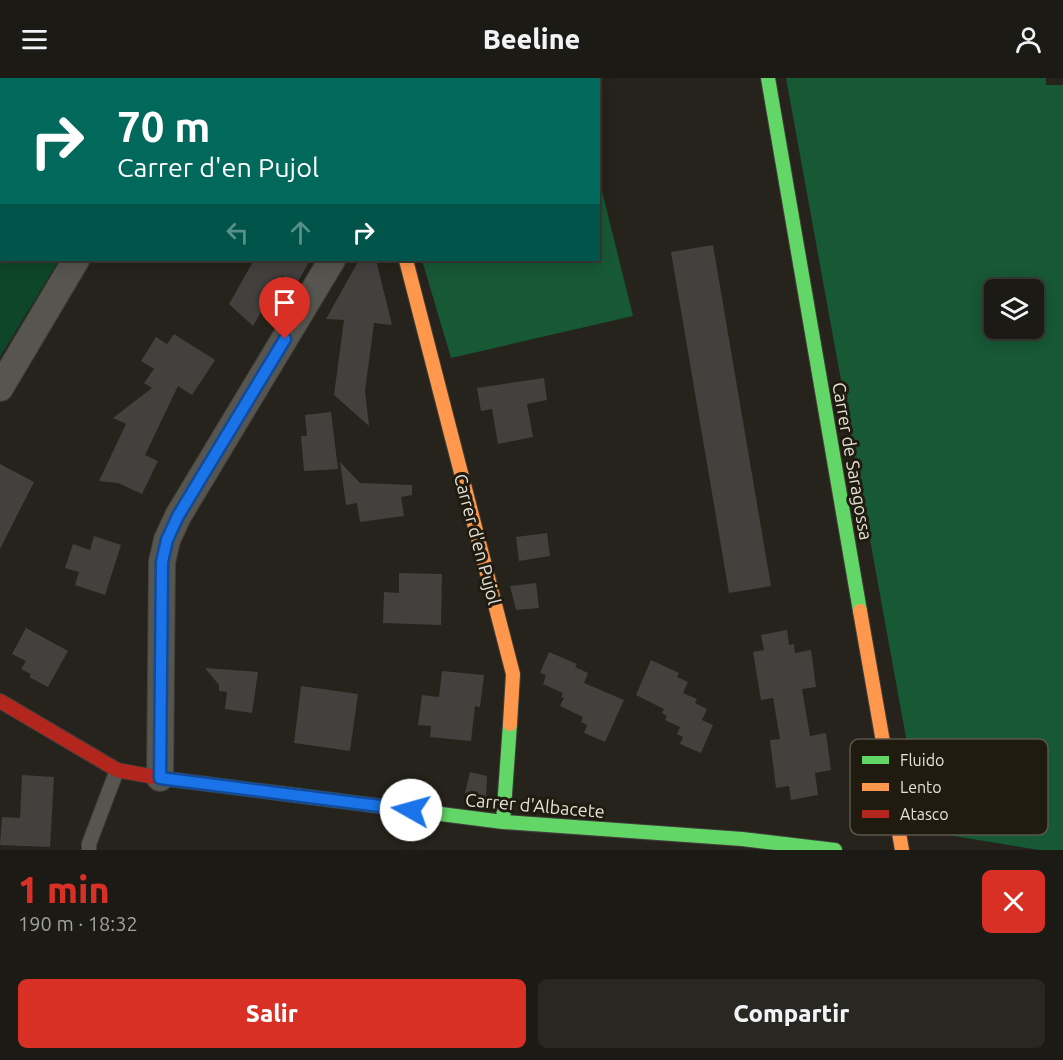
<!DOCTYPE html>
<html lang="es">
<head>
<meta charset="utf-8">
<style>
	body { margin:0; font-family:Ubuntu,sans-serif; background:#292722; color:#f1f3f6; height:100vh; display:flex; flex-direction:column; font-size:22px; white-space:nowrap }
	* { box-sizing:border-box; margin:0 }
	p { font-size:20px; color:#a0a1a0 }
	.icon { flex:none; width:33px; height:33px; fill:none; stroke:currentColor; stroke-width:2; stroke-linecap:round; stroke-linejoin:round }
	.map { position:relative; height:772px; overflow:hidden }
	.side { display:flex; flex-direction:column; background:#1c1a15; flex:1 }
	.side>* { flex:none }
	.guide { position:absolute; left:0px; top:0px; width:600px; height:183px; box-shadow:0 3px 15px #0003,0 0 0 2px #3a3834; background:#00695c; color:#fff; overflow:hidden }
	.controls { position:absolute; left:984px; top:201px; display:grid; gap:12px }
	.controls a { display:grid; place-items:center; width:60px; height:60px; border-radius:9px; background:#1c1a15; box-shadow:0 3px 15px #0003,0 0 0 2px #3a3834; font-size:30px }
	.pin { position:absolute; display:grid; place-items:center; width:51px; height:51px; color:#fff; margin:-62px -26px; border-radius:50% 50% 50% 0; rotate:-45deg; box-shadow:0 0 6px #0007 }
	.pin .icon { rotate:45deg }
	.me { position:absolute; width:66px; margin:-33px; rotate:277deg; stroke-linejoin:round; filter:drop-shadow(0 0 4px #0008) }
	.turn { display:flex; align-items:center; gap:21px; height:126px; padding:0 18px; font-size:27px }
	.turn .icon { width:78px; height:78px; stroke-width:2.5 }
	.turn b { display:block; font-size:42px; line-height:51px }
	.lanes { display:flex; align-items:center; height:57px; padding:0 18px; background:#0003; justify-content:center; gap:30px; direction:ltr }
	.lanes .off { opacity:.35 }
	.round { display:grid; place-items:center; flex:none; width:63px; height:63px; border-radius:9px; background:#292722 }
	.head { display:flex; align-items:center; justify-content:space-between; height:102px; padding:0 18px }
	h1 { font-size:36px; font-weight:800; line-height:45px; color:#d93025 }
	.primary-button { display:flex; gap:12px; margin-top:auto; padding:12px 18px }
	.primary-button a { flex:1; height:69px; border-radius:9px; background:#d93025; color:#fff; font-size:24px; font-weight:800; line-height:69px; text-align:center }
	.primary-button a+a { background:#292722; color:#f1f3f6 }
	header { display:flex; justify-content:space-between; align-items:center; height:78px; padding:0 18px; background:#1c1a15; font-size:27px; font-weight:800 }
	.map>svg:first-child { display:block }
</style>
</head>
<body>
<header><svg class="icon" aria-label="menu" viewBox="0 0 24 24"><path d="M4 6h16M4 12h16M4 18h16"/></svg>Beeline<svg class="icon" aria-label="person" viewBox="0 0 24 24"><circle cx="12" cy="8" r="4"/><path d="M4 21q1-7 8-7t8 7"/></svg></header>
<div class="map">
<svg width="1063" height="772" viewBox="0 0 1063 772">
	<rect width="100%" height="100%" fill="#26231c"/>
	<path fill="#0e4629" d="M 0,118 L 2,182 L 59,182 L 0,279 Z"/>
	<path fill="#175835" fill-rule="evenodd" d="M 786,0 L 1046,0 L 1046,7 L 1063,7 L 1063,772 L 1039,772 L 923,753 ZM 994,212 L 1034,212 L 1034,250 L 994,250 Z
		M 599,101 L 633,238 L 451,280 L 422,182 L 598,182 Z"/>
	<path fill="#43403e" d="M 713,167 L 771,508 L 729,515 L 671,174 Z
		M 254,182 L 310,182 L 296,207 L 282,198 L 253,248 L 229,226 Z
		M 359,182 L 376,182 L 392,247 L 374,245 L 365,313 L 369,348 L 334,317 L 344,242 L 326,241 Z
		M 174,256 L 215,282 L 192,317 L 178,308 L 145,377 L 158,383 L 142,416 L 118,405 L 99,403 L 126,346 L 113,340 L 152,310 L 144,305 L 154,291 L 141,283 L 156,259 L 167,266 Z
		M 544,300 L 547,322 L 527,326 L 533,359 L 498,366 L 492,331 L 481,333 L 477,310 Z
		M 331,334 L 338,391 L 304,393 L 301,358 L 307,358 L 305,337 Z
		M 340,384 L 360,405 L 412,407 L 412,417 L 401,419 L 404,438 L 360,444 L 357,425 L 346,427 Z
		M 0,386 L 34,404 L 0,471 Z
		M 547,455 L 550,478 L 519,483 L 516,459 Z
		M 94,458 L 121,467 L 105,517 L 75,507 L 79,494 L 65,490 L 73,466 L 90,472 Z
		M 399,495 L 442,496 L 441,547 L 383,545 L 384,514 L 399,515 Z
		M 536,505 L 539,530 L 516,532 L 510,508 Z
		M 26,550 L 68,573 L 48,609 L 29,599 L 31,596 L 21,591 L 26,583 L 12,576 Z
		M 787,552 L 789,567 L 794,566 L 795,575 L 811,572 L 816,609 L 802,611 L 810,658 L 826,655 L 831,692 L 815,695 L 818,717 L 791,722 L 789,708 L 776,710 L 770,662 L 780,661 L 773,620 L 761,622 L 753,574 L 764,572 L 761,557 Z
		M 549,574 L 577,586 L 575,589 L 588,595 L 584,605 L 624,622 L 605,664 L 584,655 L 587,647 L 581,644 L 583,639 L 560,628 L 564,620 L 561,619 L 563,615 L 543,606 L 546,597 L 540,595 Z
		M 651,582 L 679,595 L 677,599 L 688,604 L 683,615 L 697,621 L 695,625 L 707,631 L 702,642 L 713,647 L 701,675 L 680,666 L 683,659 L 677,656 L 680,649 L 665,642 L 667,638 L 662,635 L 664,631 L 636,617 Z
		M 205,590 L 258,594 L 252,635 L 225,631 L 227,614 L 219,613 L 219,607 Z
		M 442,593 L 484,597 L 480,629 L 475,628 L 471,663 L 430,659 L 431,648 L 418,647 L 422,617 L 439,619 Z
		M 301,608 L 358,616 L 350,673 L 294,665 Z
		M 470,694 L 487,698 L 486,720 L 465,715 Z
		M 22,697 L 54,699 L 50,769 L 0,767 L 2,739 L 20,740 Z"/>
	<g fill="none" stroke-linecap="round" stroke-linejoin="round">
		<g stroke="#413f39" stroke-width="16">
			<path id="lane" d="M 89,772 L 89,766 L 117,692"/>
		</g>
		<g stroke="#413f39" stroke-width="28">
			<path id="street" d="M 390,0 L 390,2
				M 182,2 L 183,0
				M 0,310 L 76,182
				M 160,700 L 162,484 L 167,462 L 178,438 L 332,182"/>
		</g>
		<g stroke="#413f39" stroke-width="16">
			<path id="fast" d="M 768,0 L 860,533
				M 278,715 L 503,744 L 742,761 L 835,772
				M 503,744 L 510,646"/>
		</g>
		<g stroke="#413f39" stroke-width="16">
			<path id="slow" d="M 406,182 L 513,596 L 510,646
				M 860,533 L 902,772"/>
		</g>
		<g stroke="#413f39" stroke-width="16">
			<path id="jam" d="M 0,623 L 117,692 L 160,700 L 278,715"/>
		</g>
		<use href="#lane" stroke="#575550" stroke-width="14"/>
		<use href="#street" stroke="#575550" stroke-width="26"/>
		<use href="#fast" stroke="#63d668" stroke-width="14"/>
		<use href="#slow" stroke="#ff974d" stroke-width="14"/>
		<use href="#jam" stroke="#b3261e" stroke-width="14"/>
	</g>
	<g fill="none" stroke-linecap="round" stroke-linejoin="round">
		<g stroke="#114b97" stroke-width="15">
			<path id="route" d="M 285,261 L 178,438 L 167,462 L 162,484 L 160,700 L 411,732"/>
		</g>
		<use href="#route" stroke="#1a73e8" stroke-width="10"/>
	</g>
	<g text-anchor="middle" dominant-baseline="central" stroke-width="6" stroke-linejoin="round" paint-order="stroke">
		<g font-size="18" fill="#e4e1d8" stroke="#201b0f">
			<text transform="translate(853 383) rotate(80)">Carrer de Saragossa</text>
			<text transform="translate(478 461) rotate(75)">Carrer d'en Pujol</text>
			<text transform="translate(535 727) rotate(5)">Carrer d'Albacete</text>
		</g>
	</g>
	<rect x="850" y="661" width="198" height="96" rx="9" fill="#201b0f" stroke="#5b564b" stroke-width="1.5"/>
	<rect x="862" y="678" width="27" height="8" fill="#63d668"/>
	<rect x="862" y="705" width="27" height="8" fill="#ff974d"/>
	<rect x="862" y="732" width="27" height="8" fill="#b3261e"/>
	<g font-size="16" fill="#e4e1d8">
		<text x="900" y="688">Fluido</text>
		<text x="900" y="715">Lento</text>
		<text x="900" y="742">Atasco</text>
	</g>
</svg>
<div class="controls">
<a><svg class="icon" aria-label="layers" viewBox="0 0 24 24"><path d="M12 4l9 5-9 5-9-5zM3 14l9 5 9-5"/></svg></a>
</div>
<div class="pin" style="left:285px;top:261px;background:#d93025"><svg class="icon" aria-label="arrive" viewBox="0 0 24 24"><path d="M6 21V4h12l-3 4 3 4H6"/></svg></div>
<svg class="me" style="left:411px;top:732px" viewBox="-20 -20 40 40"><circle r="19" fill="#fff"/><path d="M0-13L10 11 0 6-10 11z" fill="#1a73e8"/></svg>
<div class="guide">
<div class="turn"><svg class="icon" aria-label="right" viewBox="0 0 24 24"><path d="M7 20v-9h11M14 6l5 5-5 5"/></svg><div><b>70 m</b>Carrer d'en Pujol</div></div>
<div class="lanes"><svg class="icon off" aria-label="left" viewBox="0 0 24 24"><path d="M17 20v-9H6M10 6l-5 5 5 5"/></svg><svg class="icon off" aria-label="ahead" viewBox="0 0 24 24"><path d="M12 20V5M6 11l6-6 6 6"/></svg><svg class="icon" aria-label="right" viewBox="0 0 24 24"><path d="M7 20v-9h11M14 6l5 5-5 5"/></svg></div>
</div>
</div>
<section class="side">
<div class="head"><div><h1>1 min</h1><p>190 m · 18:32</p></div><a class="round" style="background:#d93025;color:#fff"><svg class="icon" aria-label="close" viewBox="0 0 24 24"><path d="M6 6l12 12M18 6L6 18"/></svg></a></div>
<div class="primary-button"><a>Salir</a><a>Compartir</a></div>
</section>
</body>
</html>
